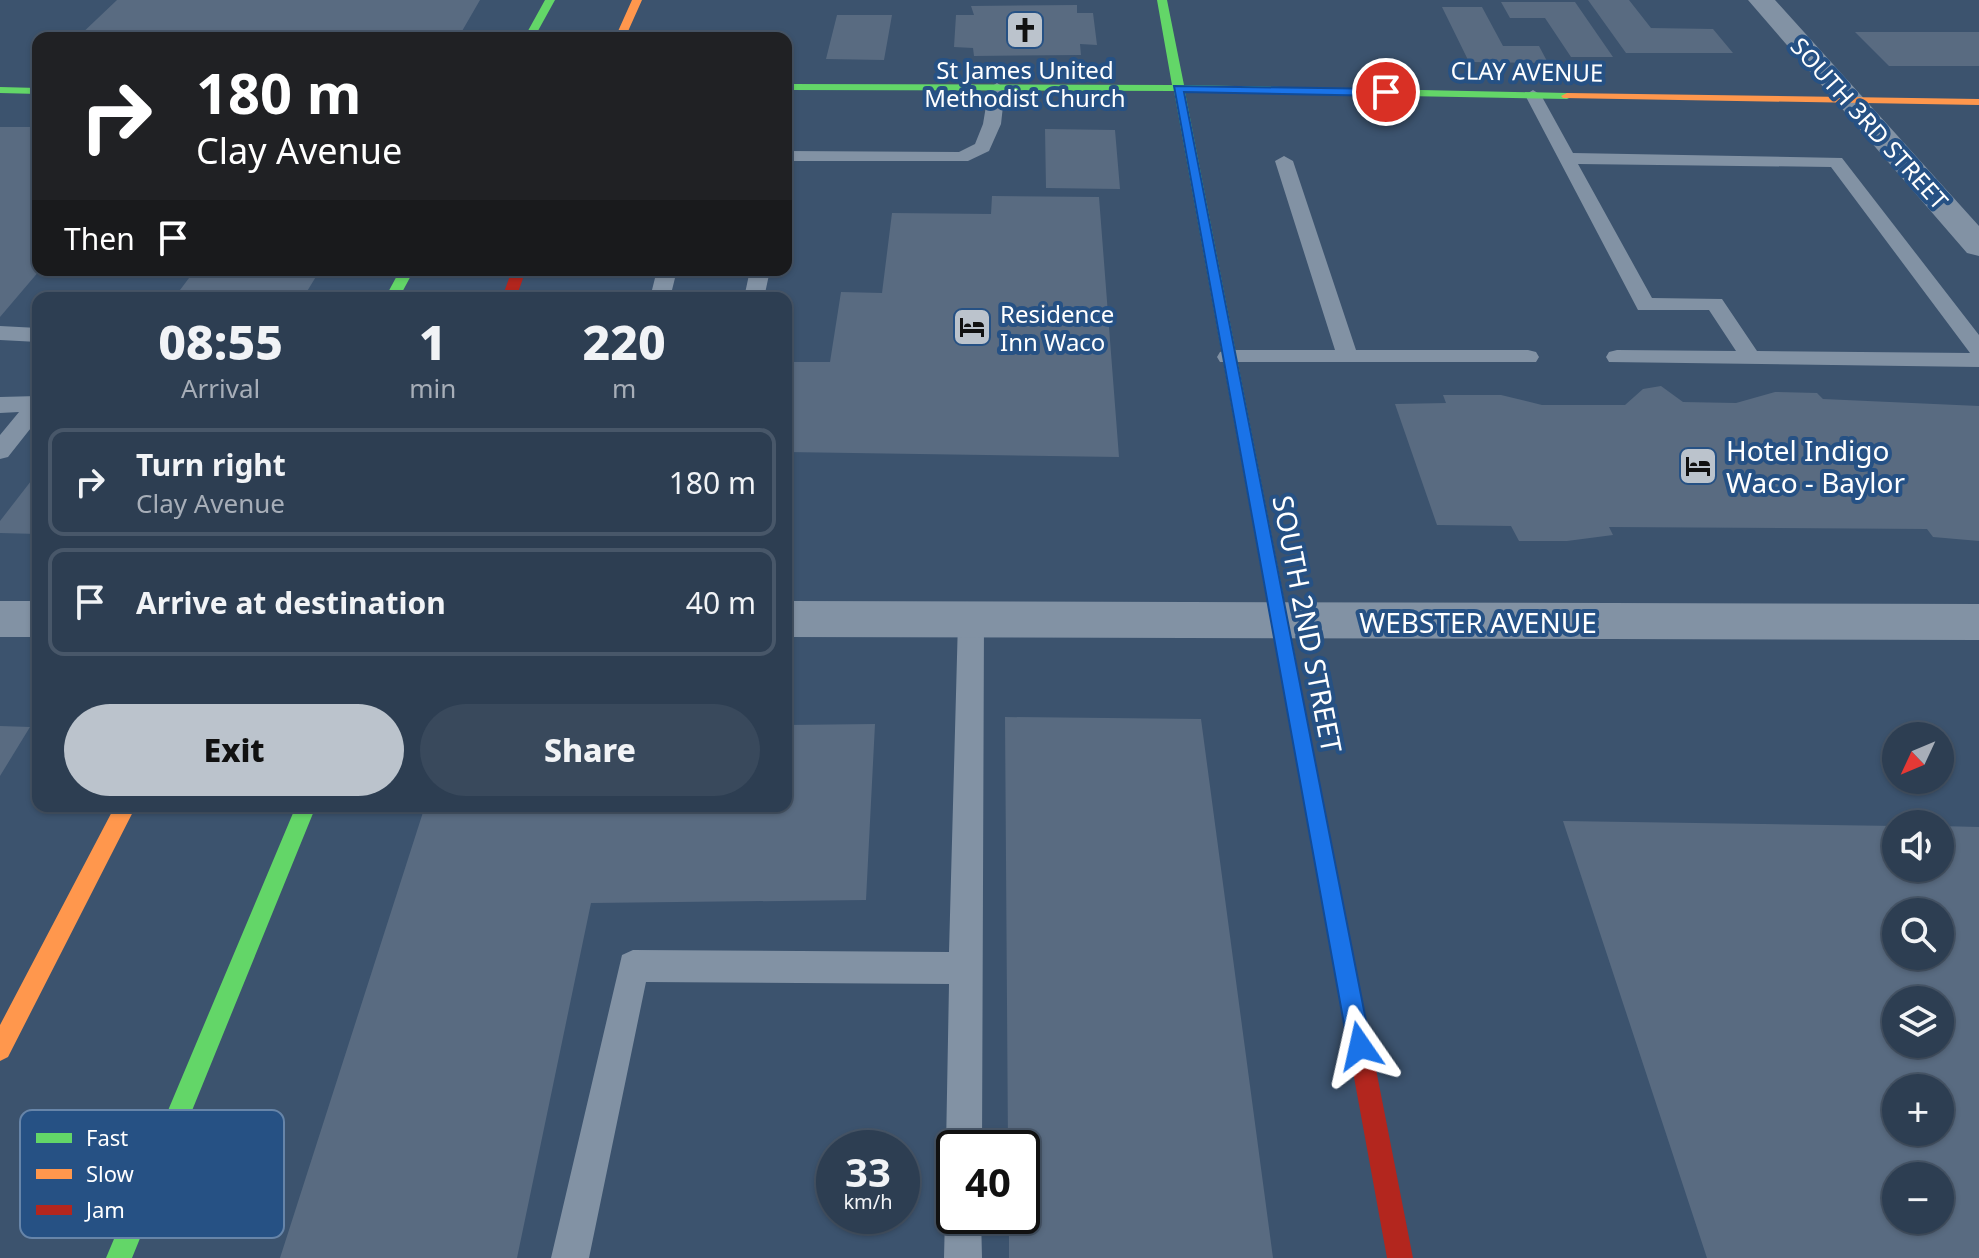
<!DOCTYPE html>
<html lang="en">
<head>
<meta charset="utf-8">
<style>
	body { margin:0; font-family:"Noto Sans",sans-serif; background:#39495c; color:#f1f3f6; height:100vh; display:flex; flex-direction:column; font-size:30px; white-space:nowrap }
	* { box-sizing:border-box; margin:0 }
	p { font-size:26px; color:#a7aeb8 }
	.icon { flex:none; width:44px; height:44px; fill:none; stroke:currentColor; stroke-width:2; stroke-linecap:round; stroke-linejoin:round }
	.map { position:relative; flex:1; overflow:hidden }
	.panel { position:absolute; left:32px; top:292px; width:760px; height:520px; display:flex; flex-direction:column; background:#2d3e52; border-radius:16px; box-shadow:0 2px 6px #0004,0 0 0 2px #485769 }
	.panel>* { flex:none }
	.top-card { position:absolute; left:32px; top:32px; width:760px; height:244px; border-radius:16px; box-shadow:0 2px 6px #0004,0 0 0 2px #485769; background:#202124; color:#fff; overflow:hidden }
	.needle { width:52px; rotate:226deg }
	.tools { position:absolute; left:1882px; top:722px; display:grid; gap:16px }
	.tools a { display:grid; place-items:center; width:72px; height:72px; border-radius:50%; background:#2d3e52; box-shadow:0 2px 6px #0004,0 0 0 2px #485769; font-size:40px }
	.speed { position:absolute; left:816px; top:1130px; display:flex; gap:16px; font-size:40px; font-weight:700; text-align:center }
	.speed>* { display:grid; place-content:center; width:104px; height:104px; border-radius:50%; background:#2d3e52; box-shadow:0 2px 6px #0004,0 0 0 2px #485769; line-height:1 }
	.speed small { font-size:20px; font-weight:400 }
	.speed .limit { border:4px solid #111; border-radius:12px; background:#fff; color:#111 }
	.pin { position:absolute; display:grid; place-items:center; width:68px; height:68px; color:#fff; margin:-34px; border:4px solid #fff; border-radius:50%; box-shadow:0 2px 8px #0007 }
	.me { position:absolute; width:88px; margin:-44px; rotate:349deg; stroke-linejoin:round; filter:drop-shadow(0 0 6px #0008) }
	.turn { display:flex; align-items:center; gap:28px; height:168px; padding:0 32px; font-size:36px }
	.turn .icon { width:104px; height:104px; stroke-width:2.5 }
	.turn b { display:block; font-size:56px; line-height:68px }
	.then { display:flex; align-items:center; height:76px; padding:0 32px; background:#0003; gap:16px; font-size:30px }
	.eta { display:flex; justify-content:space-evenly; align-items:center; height:136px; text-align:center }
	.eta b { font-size:48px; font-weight:800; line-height:56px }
	.cta { display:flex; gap:16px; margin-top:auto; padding:16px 32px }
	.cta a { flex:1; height:92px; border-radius:48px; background:#bbc3cc; color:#111; font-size:32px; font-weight:800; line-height:92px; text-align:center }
	.cta a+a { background:#39495c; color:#f1f3f6 }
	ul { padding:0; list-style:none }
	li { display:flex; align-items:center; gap:24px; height:108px; margin:0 16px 12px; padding:0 16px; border:4px solid #485769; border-radius:16px }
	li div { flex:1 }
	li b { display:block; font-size:30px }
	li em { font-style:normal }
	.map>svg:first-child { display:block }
</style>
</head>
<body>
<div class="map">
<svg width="1979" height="1258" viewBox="0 0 1979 1258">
	<rect width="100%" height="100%" fill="#3c536e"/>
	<path fill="#596b81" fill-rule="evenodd" d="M 117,0 L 480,0 L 458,38 L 77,38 Z
		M 1588,0 L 1629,0 L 1651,28 L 1713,29 L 1733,53 L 1626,53 Z
		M 1501,2 L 1575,2 L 1613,57 L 1571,57 L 1545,18 L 1510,18 Z
		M 1077,5 L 1077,13 L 1093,13 L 1097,45 L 1080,44 L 1081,55 L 974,56 L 973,48 L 954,47 L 956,15 L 974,15 L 971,6 Z
		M 1442,7 L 1482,7 L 1503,46 L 1539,46 L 1548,63 L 1469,62 Z
		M 837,15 L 892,15 L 884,60 L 826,59 Z
		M 1855,32 L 1979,32 L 1979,66 L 1889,66 Z
		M 0,127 L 38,127 L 40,270 L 0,317 Z
		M 1045,129 L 1115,130 L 1120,189 L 1046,188 Z
		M 992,196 L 1099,197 L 1119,457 L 786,452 L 786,362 L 830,362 L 841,292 L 882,293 L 892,213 L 991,214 Z
		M 195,270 L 320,270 L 303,298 L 174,298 Z
		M 1661,386 L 1683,402 L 1736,403 L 1775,392 L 1817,393 L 1823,399 L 1979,406 L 1979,541 L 1933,537 L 1927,529 L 1609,527 L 1613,535 L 1567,541 L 1519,541 L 1511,526 L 1437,525 L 1395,404 L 1446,403 L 1443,395 L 1501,395 L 1542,405 L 1625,405 L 1643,389 Z
		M 38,472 L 38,534 L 0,533 L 0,521 Z
		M 1005,717 L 1201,719 L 1273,1258 L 1009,1258 L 1009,1216 L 1022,1216 L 1022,1148 L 1008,1148 Z
		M 875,724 L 866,900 L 591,903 L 517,1258 L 280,1258 L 425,806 L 786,806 L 786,725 Z
		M 0,726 L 30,727 L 0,776 Z
		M 1563,821 L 1896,826 L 1896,868 L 1940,868 L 1940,826 L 1979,827 L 1979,1258 L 1707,1258 ZM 1896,912 L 1940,912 L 1940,956 L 1896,956 ZM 1896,1000 L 1940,1000 L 1940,1044 L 1896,1044 ZM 1896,1088 L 1940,1088 L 1940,1132 L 1896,1132 ZM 1896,1176 L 1940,1176 L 1940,1220 L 1896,1220 Z"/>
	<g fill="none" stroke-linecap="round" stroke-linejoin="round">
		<path fill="#8292a4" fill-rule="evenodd" d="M 997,83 L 1005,88 L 1001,124 L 989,151 L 968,161 L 786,161 L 786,151 L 959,152 L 975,144 L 983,124 L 989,88 Z
			M 1533,90 L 1541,95 L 1573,153 L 1842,158 L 1979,335 L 1979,367 L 1609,362 L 1606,357 L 1609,352 L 1617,350 L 1736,351 L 1709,310 L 1638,310 L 1525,95 ZM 1578,164 L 1831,167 L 1970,353 L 1757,351 L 1722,299 L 1652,298 Z
			M 1284,156 L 1293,161 L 1356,350 L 1528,350 L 1536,352 L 1539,357 L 1536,362 L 1220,362 L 1217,357 L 1220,352 L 1228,350 L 1335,350 L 1275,161 Z
			M 657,270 L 677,270 L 670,298 L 650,298 Z
			M 750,270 L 770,270 L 764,298 L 744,298 Z
			M 0,326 L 38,328 L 38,342 L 0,340 Z
			M 38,396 L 38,419 L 8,457 L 0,459 L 0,435 L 19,412 L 0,413 L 0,397 Z
			M 971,610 L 980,613 L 984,620 L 982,1148 L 954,1148 L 954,1161 L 946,1148 L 949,984 L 646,982 L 589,1258 L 551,1258 L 622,955 L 633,950 L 949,952 L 958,620 L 962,613 Z
			M 954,1202 L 954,1216 L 981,1216 L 982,1258 L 944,1258 L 945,1216 Z"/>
		<path fill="#8292a4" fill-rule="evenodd" d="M 1748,0 L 1775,0 L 1979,226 L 1979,256 L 1967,253 Z
			M 0,601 L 38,601 L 38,637 L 0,637 Z
			M 786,601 L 1979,604 L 1979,640 L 786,637 Z"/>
		<path fill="#63d668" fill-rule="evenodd" d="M 545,0 L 555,0 L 534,38 L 524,38 Z
			M 1157,0 L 1167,0 L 1184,85 L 1567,93 L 1573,96 L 1567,99 L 1185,92 L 1296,661 L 1294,666 L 1280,666 L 1278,661 L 1174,91 L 786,90 L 786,84 L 1172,85 Z
			M 0,87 L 38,88 L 38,94 L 0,93 Z
			M 400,270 L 414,270 L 399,298 L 385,298 Z
			M 296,806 L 316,806 L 132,1258 L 106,1258 Z"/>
		<path fill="#ff974d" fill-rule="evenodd" d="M 632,0 L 642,0 L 625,38 L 615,38 Z
			M 1567,93 L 1979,99 L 1979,105 L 1563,98 L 1561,96 Z
			M 115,806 L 136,806 L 8,1057 L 0,1061 L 0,1025 Z"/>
		<path fill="#b3261e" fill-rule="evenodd" d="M 512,270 L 526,270 L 516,298 L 502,298 Z
			M 1287,653 L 1294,656 L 1296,661 L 1413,1258 L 1387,1258 L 1278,661 L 1280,656 Z"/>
	</g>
	<path fill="#1a73e8" stroke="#114b97" stroke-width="2" d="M 1174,86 L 1386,89 L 1392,92 L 1386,96 L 1184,92 L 1371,1046 L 1368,1054 L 1360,1058 L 1351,1054 L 1348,1046 Z"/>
	<defs>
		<g id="church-square" transform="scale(2)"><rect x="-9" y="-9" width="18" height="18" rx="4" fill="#bbc3cc" stroke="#265184"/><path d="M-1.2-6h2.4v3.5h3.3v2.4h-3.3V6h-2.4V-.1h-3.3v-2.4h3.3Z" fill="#111"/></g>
		<g id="hotel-square" transform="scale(2)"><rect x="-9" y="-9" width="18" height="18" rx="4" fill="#bbc3cc" stroke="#265184"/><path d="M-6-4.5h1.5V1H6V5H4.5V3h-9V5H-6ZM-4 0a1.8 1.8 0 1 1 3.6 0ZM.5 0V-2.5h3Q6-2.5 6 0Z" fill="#111"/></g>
	</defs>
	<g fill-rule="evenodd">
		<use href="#church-square" x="1025" y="30"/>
		<use href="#hotel-square" x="972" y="327"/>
		<use href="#hotel-square" x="1698" y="466"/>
	</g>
	<g text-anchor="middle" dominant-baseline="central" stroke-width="8" stroke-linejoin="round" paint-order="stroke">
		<g font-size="24" fill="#fff" stroke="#265184">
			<text x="1025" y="69">St James United<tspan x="1025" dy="28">Methodist Church</tspan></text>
			<text x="1000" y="313" text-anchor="start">Residence<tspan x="1000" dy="28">Inn Waco</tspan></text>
		</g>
		<g font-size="24" fill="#fff" stroke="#265184">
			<text transform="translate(1527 71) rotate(1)">CLAY AVENUE</text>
			<text transform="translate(1870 123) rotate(48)">SOUTH 3RD STREET</text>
		</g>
		<g font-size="28" fill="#fff" stroke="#265184" text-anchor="start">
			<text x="1726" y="450">Hotel Indigo<tspan x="1726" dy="32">Waco - Baylor</tspan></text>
		</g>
		<g font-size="28" fill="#fff" stroke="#265184">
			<text x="1478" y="622">WEBSTER AVENUE</text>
			<text transform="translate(1308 624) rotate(79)">SOUTH 2ND STREET</text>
		</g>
	</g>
	<rect x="20" y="1110" width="264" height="128" rx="12" fill="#265184" stroke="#6785a9" stroke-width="2"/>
	<rect x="36" y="1133" width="36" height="10" fill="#63d668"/>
	<rect x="36" y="1169" width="36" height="10" fill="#ff974d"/>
	<rect x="36" y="1205" width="36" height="10" fill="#b3261e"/>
	<g font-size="22" fill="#fff">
		<text x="86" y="1146">Fast</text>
		<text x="86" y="1182">Slow</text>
		<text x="86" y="1218">Jam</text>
	</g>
</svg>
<div class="tools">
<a><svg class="needle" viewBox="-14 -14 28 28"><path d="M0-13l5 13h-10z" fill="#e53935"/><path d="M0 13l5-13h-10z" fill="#a7aeb8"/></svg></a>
<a><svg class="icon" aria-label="sound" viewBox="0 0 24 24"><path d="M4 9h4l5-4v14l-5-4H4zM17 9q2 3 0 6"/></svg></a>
<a><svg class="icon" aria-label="search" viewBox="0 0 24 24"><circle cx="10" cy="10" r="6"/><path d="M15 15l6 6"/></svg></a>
<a><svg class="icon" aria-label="layers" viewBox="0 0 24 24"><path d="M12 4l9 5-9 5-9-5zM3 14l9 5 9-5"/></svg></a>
<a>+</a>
<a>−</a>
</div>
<div class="speed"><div>33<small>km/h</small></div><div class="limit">40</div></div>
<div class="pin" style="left:1386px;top:92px;background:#d93025"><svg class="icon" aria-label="arrive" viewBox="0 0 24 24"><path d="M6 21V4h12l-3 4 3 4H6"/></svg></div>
<svg class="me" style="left:1360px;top:1046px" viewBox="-20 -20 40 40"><path d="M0-17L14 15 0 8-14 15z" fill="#1a73e8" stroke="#fff" stroke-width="4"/></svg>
<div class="top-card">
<div class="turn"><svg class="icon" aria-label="right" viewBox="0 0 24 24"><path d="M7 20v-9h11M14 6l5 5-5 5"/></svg><div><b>180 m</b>Clay Avenue</div></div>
<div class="then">Then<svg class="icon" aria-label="arrive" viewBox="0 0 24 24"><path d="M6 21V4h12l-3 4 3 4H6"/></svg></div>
</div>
<section class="panel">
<div class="eta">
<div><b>08:55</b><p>Arrival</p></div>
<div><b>1</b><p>min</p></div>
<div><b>220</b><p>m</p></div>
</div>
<ul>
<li><svg class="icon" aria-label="right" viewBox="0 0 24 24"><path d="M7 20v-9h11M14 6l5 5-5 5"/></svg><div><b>Turn right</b><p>Clay Avenue</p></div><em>180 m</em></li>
<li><svg class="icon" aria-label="arrive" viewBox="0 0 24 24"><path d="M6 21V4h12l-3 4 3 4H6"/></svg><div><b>Arrive at destination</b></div><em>40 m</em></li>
</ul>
<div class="cta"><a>Exit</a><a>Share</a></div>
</section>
</div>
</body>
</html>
